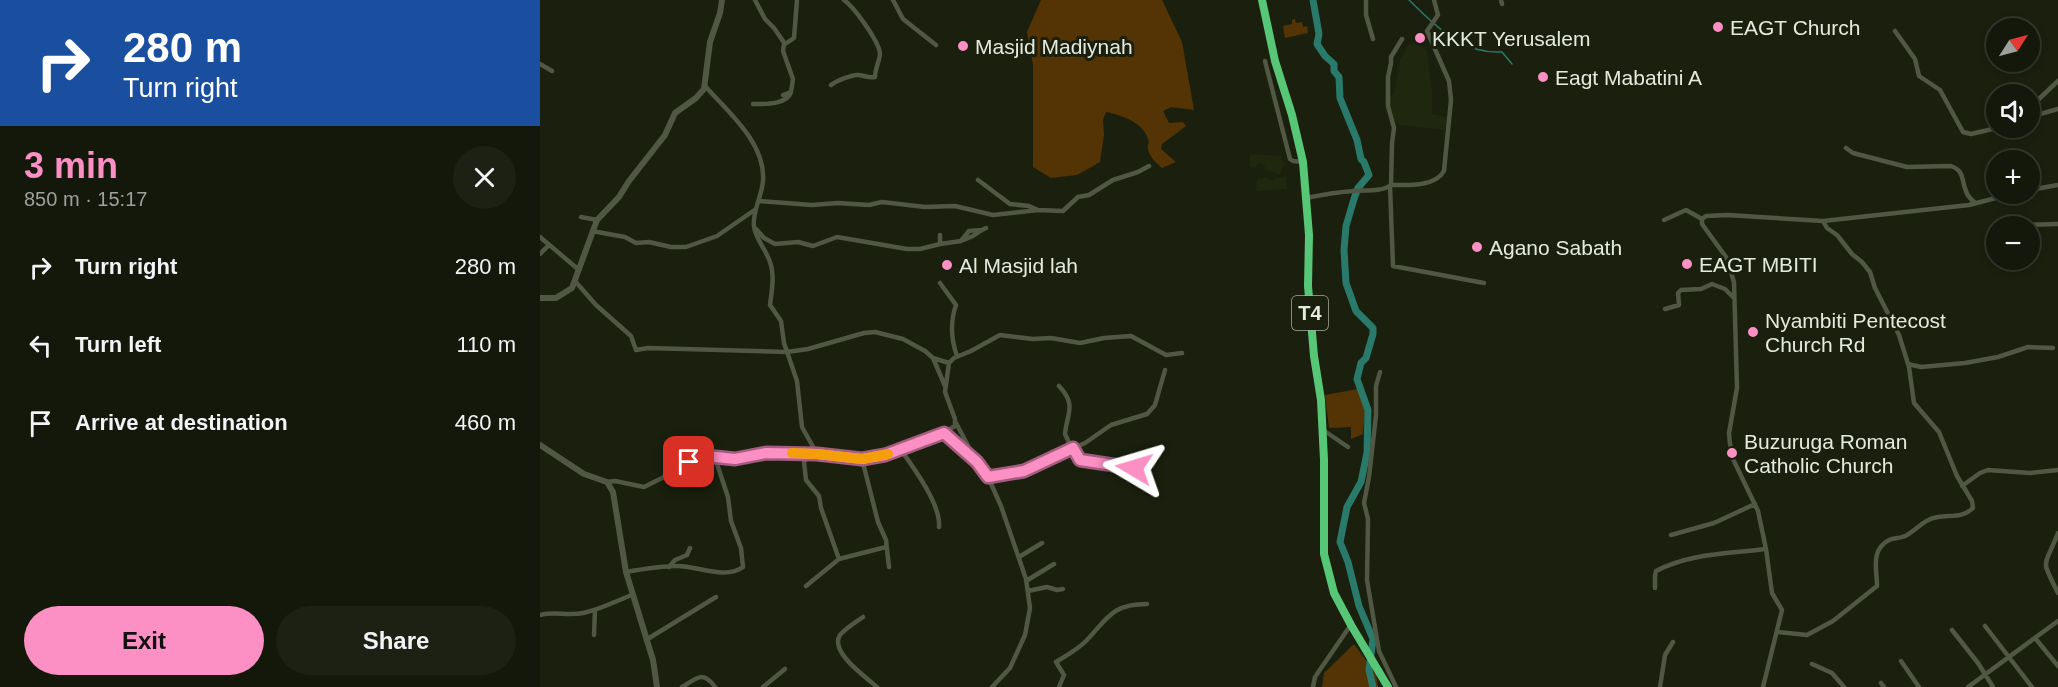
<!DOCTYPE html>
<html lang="en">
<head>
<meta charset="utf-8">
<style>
	body { margin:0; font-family:Helvetica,sans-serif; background:#1d2113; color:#f1f3f6; height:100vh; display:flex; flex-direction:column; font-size:22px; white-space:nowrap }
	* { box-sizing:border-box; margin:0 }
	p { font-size:20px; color:#9da09c }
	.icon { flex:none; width:33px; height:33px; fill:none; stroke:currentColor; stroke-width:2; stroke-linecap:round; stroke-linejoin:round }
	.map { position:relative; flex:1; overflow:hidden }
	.details { display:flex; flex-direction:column; background:#14180a; width:540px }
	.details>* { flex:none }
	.guide { background:#1a4fa0; color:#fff; overflow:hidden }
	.needle { width:39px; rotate:54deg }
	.buttons { position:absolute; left:1446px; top:18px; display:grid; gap:12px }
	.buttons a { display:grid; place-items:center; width:54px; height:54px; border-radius:50%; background:#14180a; box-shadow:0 3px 9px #0003,0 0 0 2px #33372b; font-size:30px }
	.pin { position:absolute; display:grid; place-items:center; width:51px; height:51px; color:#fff; margin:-26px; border-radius:12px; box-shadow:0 3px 9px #0006 }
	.me { position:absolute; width:66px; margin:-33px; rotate:277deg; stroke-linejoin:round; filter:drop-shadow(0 0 4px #0008) }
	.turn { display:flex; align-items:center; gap:21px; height:126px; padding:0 24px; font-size:27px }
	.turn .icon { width:78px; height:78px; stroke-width:2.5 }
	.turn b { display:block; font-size:42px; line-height:51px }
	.round { display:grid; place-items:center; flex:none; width:63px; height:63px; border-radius:32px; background:#1d2113 }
	.headline { display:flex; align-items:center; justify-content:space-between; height:102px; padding:0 24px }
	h1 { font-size:36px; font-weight:800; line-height:45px; color:#fc8fc3 }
	.primary-button { display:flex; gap:12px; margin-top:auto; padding:12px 24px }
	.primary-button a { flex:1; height:69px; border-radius:36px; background:#fc8fc3; color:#111; font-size:24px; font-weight:800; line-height:69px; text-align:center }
	.primary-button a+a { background:#1d2113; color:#f1f3f6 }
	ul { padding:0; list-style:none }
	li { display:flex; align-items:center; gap:18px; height:78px; padding:0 24px }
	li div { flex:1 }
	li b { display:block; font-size:22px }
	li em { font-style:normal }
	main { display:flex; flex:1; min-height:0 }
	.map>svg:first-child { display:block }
</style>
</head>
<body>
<main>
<section class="details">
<div class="guide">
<div class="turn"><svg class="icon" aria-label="right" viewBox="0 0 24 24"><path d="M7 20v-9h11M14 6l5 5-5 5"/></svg><div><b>280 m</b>Turn right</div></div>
</div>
<div class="headline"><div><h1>3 min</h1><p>850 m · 15:17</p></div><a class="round"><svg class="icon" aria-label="close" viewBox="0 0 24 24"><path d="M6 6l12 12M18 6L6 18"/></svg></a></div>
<ul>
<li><svg class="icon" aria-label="right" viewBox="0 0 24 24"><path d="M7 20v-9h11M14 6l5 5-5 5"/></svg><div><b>Turn right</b></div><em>280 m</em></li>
<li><svg class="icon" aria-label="left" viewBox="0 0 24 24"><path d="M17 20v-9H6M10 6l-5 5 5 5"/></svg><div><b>Turn left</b></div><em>110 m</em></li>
<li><svg class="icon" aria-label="arrive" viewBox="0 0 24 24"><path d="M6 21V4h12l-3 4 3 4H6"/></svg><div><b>Arrive at destination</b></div><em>460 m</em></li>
</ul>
<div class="primary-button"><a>Exit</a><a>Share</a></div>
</section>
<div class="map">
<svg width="1518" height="687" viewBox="0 0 1518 687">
	<rect width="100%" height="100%" fill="#1a200d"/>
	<path fill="#1f270e" d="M 869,44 L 882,46 L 887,52 L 892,91 L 892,114 L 907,117 L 908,130 L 859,125 L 850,116 L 849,98 L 854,93 L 860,60 Z
		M 710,154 L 741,156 L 745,166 L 742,167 L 740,174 L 724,170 L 725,165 L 718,163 L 716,168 L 710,167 Z
		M 728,177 L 728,180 L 735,181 L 735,178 L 746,177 L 747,189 L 716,191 L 717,179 Z"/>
	<path fill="#543405" d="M 501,0 L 622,0 L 642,42 L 654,110 L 631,107 L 623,111 L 629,123 L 643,122 L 646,126 L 622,144 L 621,149 L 636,162 L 622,168 C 616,163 610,157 608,149 C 607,143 610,145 608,139 C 603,122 581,115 566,112 L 563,120 L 564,135 L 560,162 L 537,175 L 511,178 L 493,167 L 493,65 L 487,32 Z
		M 755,19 L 756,23 L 762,22 L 763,27 L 767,26 L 768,33 L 745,38 L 743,26 L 752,24 L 752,20 Z
		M 818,389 L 825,411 L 823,434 L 811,439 L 811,427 L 789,428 L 785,395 Z
		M 814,644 L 836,674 L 838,687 L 782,687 L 784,673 Z"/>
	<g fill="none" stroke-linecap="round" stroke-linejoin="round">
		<path stroke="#297a6a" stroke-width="1.5" d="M 869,0 C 896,26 921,54 962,52 L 972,64"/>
		<path stroke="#297a6a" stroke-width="7" d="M 773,0 L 779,34 L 777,44 L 785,56 L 794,64 L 794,71 L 799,77 L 800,98 L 817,140 L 821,159 L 824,162 L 829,175 L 818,188 L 814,199 L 806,226 L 804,250 L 806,283 L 816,311 L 833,328 L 833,334 L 826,358 L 821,363 L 817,379 L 828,410 L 827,453 L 821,482 L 807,507 L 800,542 L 808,562 L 819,606 L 833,639 L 829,670 L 833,687"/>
		<path stroke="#505743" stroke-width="4.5" d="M 215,0 L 225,19 L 234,28 L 245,44 L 254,38 L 257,0
			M 353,0 L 363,19 L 396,45
			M 826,0 L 826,15 L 833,39
			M 961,0 L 962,4
			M 1355,31 L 1375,59 L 1379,76 L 1400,90 L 1423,132 L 1431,134 L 1457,128
			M 725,61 L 750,159 L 753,161 L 763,162
			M 0,64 L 12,71
			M 291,85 C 296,81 313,74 319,75 C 326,76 328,78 335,77 C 335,69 340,60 340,53 C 338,40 314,7 304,0
			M 165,86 C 188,112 226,143 223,181 C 222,196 212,212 214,226 C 215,237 223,246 227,255 C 236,272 232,288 230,305 L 241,321 L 244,343 L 257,381 L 262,427 L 277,454
			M 243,95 L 251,92 L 253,79 L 243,51 L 244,44
			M 213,104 C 225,104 247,105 251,92
			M 1490,104 L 1498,100 L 1518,81
			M 1490,117 L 1518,109
			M 1306,148 L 1313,153 L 1367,167 L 1411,166 C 1425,171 1421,180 1426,191 C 1427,196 1432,200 1435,203
			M 438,180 L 470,204 L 489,206 L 498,210 L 523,211 L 538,197 L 549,195 L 573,180 L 598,172 L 609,166
			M 851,185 C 868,185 895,187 904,171 L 911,100 L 909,81 L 887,31 L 898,15 L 894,0
			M 850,186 L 853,266 L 944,283
			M 1490,190 L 1518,185
			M 766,198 C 781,195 798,192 814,191 C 826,190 841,192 851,185 L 852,143 L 854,128 L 848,106 L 848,77 L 851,63 L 851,57 L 862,39
			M 219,201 L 272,205 L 298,203 L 329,205 L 342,202 L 385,207 L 415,206 L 453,215 L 498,210
			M 41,217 L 57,220
			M 1124,220 L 1146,210 L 1162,219
			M 1485,225 L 1518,224
			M 216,229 L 224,238 L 235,244 L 258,242 L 273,246 L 297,237 L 367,249 L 380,249 L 400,244 L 400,235
			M 52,231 L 85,237 L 96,243 L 109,242 L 131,247 L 146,247 L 177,236 L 216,209
			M 0,237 L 39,270
			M 421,241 L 433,236 L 442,230
			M 400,244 L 421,241 L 429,231 L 442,230 L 446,228
			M 0,254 L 9,245
			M 35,281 L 56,305 L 91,336 L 96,350 L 108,348 L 247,352 L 268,349 L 324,333 L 335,332 L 363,339 L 385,351 L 393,358 L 409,363
			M 400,283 L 416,305 C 410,322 411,339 417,356
			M 1125,309 L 1139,305 L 1138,293 L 1141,290 L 1161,289 L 1172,284 L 1185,289 L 1194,298
			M 393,358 L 405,386
			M 1368,364 L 1381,367 L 1425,363 L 1458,357 L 1488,347 L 1513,348
			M 840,372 L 836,386 L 836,415 L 829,477 L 824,503 L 828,519 L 827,580 L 839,651 L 856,687
			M 519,386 C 537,405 527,413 525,434 L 532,449
			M 416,423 L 434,457
			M 783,430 L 808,447
			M 403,433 L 437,462 L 448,477 L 461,506 L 486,579 L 490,608 L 485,635 L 470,668 L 452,687
			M 533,448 L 540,460 L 594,468
			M 361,450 C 374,468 401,505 399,527
			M 270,454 L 264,462 L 266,480 L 279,496 L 281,508 L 299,559
			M 322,459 L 338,522 L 346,540 L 349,567
			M 448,477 L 489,469 L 545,443 L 571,425 L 607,414 L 615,405 L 625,370
			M 67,482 L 75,481 L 104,487 L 126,476 L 149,462 L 166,456 L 176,455 L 195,459 L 231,453 L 277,454 L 322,459 L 334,457 L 361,450 L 403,433 L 415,426 L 415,419 L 405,392 L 409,363 L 414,358 L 431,351 L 460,335 L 493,339 L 511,338 L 540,343 L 564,338 L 591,336 L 626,355 L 642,353
			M 1422,486 L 1440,473 L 1448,470 L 1490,473 L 1518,470
			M 1518,533 C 1504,569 1500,557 1518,593
			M 1131,535 L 1174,523 L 1215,504
			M 479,557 L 502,543
			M 129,567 L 135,560 L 147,555 L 150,548
			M 86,572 C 103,569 120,566 138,566 C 157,566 186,580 203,567 L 201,548 L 191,521 L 188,497 L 174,455
			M 486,581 L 514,564
			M 266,586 L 299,559 L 346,547
			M 1115,588 L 1115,576 L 1116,571 C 1151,553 1188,554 1226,549
			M 488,591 L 507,587 L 517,590 L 523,589
			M 0,615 C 14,611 28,616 43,613 C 59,610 76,601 92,595
			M 323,617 C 316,622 306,628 300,635 C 289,652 326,677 337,687
			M 1445,626 L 1492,687
			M 1412,630 L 1438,663 L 1453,687
			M 1237,632 L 1267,635 L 1293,621 L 1337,586 C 1337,570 1330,550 1349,540 C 1355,537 1361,539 1367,535 C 1379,528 1384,519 1398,517 C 1411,515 1423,518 1433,508 L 1432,501 L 1417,476 L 1399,432 L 1374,403 L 1369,367 L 1359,335 L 1335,288 L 1330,272 L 1322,262 L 1312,254 L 1297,235 L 1287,228 L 1283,221
			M 54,635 L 55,610
			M 1495,638 L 1518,666
			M 106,640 L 176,597
			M 1361,661 L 1379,687
			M 1272,664 L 1292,673 L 1304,687
			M 1341,683 L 1344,687
			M 142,687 C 157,678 163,670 175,687
			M 223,687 L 245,669
			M 519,687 L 524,675 L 516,662 C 527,655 537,650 546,641 C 568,618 572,604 607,604
			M 773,687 L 775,677 L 810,626
			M 1120,687 L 1125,655 L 1133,642
			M 1223,687 L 1242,610 L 1232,593 L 1226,549 L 1218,511 L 1193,459 L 1190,444 L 1189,433 L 1197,388 L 1194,282 L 1186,257 L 1162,224 L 1162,219 L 1166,216 L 1187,215 L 1283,221 L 1429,205 L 1471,194
			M 1428,687 L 1518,621"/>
		<path stroke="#505743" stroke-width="6" d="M 0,298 L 16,298 L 32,288 L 57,220 L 79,197 L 89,181 L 125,135 L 135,113 L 156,98 L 164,89 L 170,42 L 180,13 L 182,0
			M 0,445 L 44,474 L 67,482 L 73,492 L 86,572 L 113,660 L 117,687"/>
		<path stroke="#57c677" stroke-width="8" d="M 722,0 L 735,61 L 752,115 L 763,162 L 769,235 L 768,286 L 774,356 L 781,400 L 784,460 L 784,554 L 794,593 L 811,625 L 848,687"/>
	</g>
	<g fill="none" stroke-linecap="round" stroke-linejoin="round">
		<g stroke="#a45d7f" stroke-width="15">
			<path id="route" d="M 149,462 L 166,456 L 195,459 L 226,453 L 277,454 L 322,459 L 345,455 L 404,433 L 437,462 L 448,477 L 484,471 L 533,448 L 540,460 L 594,468"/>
		</g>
		<use href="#route" stroke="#fc8fc3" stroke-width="10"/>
		<path stroke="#f59e0b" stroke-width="10" d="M 252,453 L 277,454 L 322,459 L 348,454"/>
	</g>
	<g fill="#fc8fc3" stroke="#1a200d" stroke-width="2">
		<circle cx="1178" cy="27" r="6"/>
		<circle cx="880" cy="38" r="6"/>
		<circle cx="423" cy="46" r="6"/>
		<circle cx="1003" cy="77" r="6"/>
		<circle cx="937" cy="247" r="6"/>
		<circle cx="1147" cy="264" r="6"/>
		<circle cx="407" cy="265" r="6"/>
		<circle cx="1213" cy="332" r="6"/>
		<circle cx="1192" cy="453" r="6"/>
	</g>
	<g text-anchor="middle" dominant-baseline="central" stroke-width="6" stroke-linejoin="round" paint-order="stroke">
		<rect fill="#1a200d" stroke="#a8ad9f" stroke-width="1.5" x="752" y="296" width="36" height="34" rx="4.5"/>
		<g font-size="20" font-weight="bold" fill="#e5eade">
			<text x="770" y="313">T4</text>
		</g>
		<g font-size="21" fill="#e5eade" stroke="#1a200d" text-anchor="start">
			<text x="1190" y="27">EAGT Church</text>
			<text x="892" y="38">KKKT Yerusalem</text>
			<text x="435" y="46">Masjid Madiynah</text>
			<text x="1015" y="77">Eagt Mabatini A</text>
			<text x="949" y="247">Agano Sabath</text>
			<text x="1159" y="264">EAGT MBITI</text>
			<text x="419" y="265">Al Masjid lah</text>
			<text x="1225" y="320">Nyambiti Pentecost<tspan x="1225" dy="24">Church Rd</tspan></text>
			<text x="1204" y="441">Buzuruga Roman<tspan x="1204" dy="24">Catholic Church</tspan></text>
		</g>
	</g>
</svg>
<div class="buttons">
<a><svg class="needle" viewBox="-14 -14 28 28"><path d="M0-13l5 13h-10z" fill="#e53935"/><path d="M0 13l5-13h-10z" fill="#9da09c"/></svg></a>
<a><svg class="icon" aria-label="sound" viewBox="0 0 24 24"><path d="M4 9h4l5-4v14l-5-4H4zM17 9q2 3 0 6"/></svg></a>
<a>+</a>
<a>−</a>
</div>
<div class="pin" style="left:149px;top:462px;background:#d93025"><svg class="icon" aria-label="arrive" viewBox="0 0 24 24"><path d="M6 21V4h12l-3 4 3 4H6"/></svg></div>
<svg class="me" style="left:594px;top:468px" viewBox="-20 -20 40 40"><path d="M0-17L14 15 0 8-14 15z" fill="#fc8fc3" stroke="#fff" stroke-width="4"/></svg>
</div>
</main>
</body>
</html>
